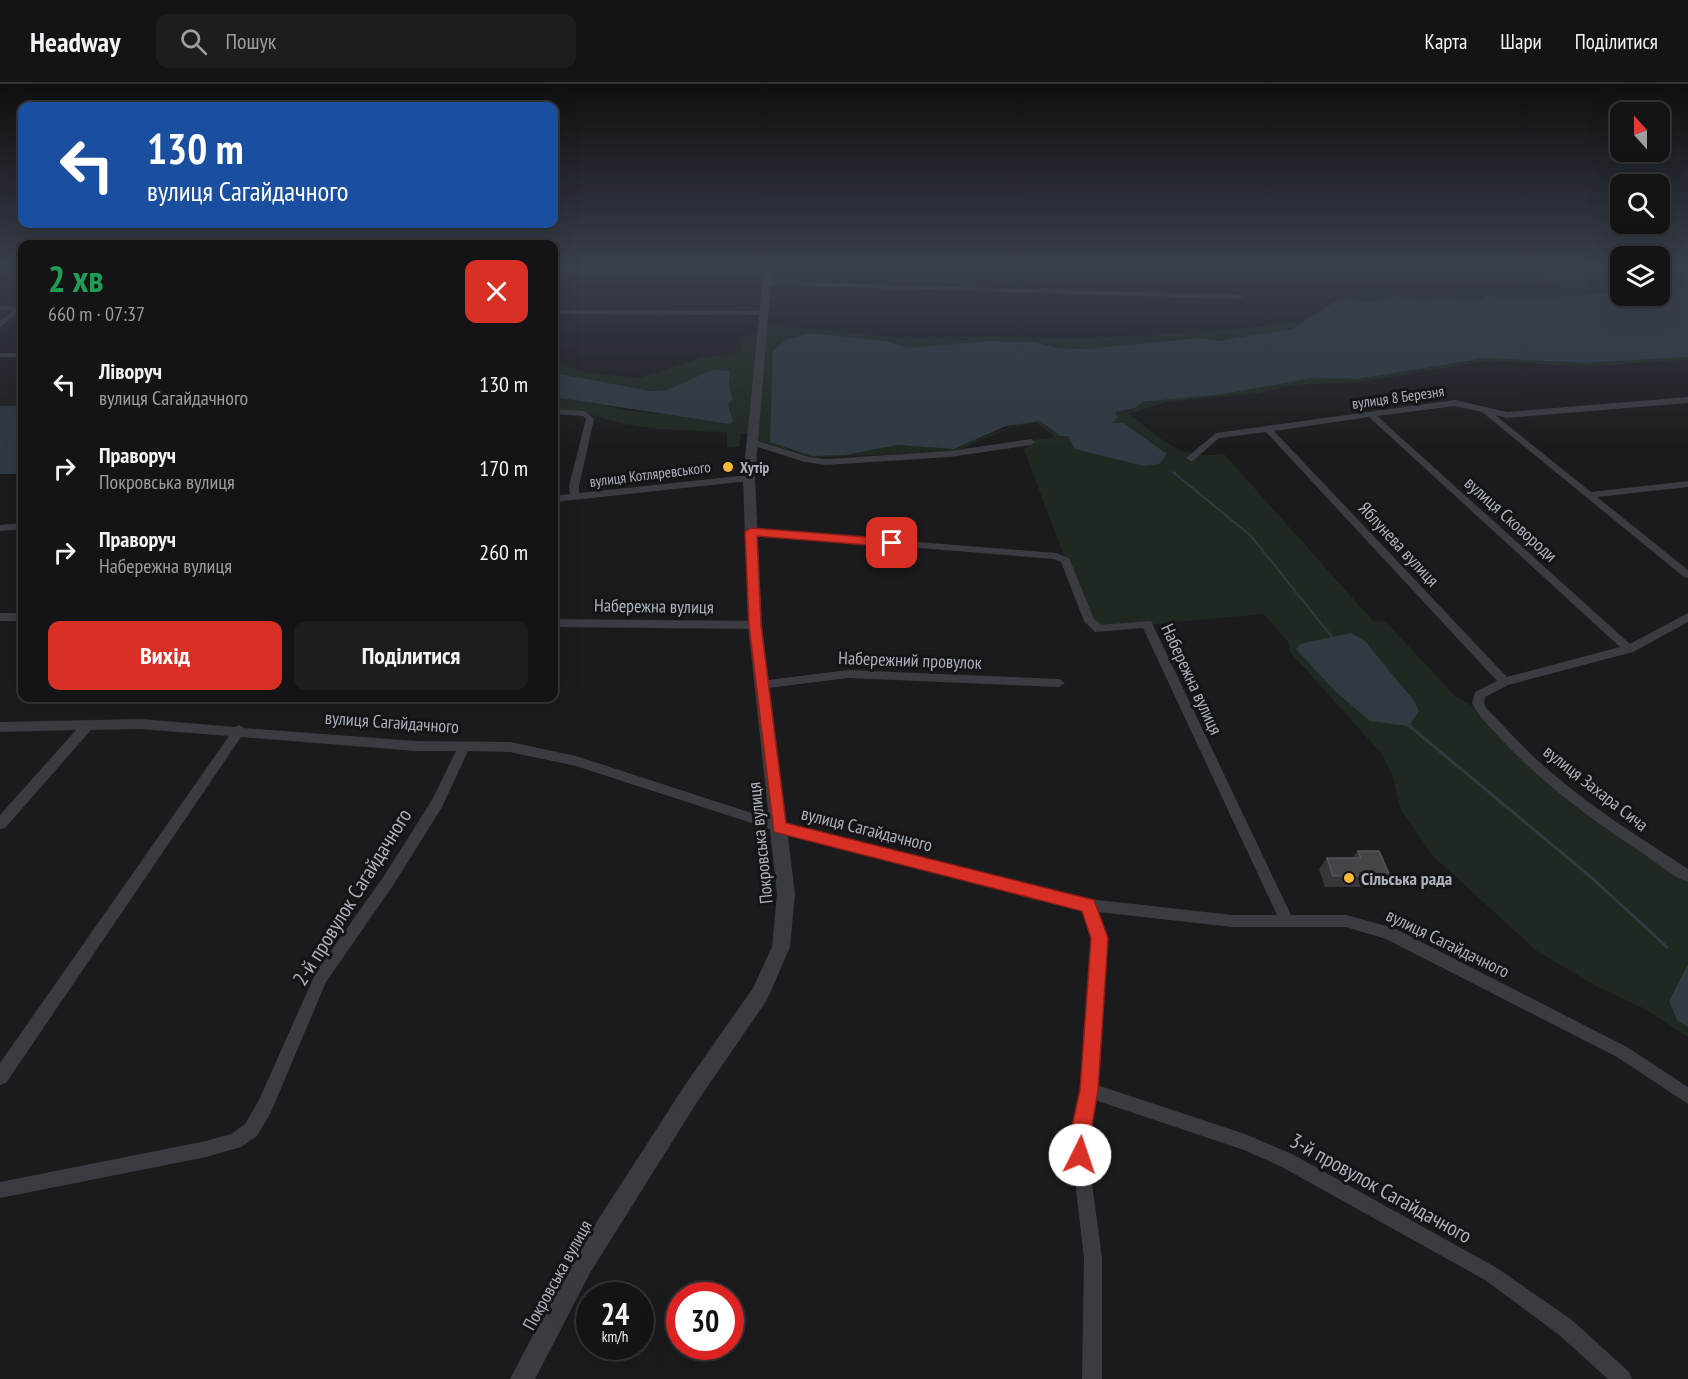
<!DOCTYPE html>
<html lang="uk">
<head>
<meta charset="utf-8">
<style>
	body { margin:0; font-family:"PT Sans Narrow",sans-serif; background:#1d1d1f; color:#f1f3f6; height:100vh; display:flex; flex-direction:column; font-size:22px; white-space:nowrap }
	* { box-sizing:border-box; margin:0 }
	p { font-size:20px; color:#9d9ea1 }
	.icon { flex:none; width:33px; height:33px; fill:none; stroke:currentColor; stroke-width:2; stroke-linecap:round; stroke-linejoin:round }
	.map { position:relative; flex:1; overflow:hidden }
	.drawer { position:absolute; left:18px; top:156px; width:540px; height:462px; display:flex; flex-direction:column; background:#141416; border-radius:12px; box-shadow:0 6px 24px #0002,0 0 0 2px #333335 }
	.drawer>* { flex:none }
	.guide { position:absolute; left:18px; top:18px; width:540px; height:126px; border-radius:12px; box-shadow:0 6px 24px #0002,0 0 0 2px #333335; background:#1a4fa0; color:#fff; overflow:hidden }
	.needle { width:39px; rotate:339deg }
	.controls { position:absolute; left:1610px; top:18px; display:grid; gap:12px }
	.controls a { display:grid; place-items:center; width:60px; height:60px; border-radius:12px; background:#141416; box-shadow:0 6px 24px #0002,0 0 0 2px #333335; font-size:30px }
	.speed { position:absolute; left:576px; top:1198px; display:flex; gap:12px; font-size:30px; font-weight:700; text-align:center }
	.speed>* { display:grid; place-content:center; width:78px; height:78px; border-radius:50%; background:#141416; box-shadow:0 6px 24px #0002,0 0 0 2px #333335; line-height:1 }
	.speed small { font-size:15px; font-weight:400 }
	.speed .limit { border:9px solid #d22; background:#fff; color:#111 }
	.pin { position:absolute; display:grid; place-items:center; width:51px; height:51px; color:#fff; margin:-26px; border-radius:12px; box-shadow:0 3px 9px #0006 }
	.me { position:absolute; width:66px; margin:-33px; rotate:4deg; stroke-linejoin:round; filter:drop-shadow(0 0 4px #0008) }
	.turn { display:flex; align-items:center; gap:21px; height:126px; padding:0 30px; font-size:27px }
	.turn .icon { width:78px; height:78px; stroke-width:2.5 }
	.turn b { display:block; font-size:42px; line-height:51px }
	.round { display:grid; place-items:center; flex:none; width:63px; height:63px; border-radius:12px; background:#1d1d1f }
	.headline { display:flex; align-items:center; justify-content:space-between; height:102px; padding:0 30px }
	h1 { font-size:36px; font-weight:600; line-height:45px; color:#1e9e55 }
	.cta { display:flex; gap:12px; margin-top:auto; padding:12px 30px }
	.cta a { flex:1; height:69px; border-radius:12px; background:#d93025; color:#fff; font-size:24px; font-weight:600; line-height:69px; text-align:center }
	.cta a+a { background:#1d1d1f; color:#f1f3f6 }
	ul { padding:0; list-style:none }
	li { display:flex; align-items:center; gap:18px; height:84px; padding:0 30px }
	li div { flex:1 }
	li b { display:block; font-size:22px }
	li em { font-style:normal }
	header { display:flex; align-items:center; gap:36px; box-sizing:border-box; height:84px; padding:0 30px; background:#141416; border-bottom:2px solid #333335 }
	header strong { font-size:28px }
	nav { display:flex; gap:33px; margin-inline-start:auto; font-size:21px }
	.search { width:420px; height:54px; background:#1d1d1f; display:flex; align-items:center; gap:15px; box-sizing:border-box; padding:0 21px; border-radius:12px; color:#9d9ea1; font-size:22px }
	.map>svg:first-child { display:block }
</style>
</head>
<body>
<header>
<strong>Headway</strong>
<div class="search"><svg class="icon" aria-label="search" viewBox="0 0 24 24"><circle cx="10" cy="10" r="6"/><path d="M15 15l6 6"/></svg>Пошук</div>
<nav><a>Карта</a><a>Шари</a><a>Поділитися</a></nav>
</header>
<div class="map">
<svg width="1688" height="1295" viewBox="0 0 1688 1295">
	<rect width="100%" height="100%" fill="#1b1b1d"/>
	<path fill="#202921" d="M 1537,184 L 1620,184 L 1620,208 L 1536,215 L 1502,215 L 1487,212 L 1485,215 L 1476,217 L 1443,214 L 1424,217 L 1397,212 L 1364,219 L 1349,214 L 1349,208 C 1362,199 1386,209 1402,210 L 1560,205 Z
		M 1659,184 L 1688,184 L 1688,205 L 1678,202 L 1659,205 Z
		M 1302,237 C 1293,251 1215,260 1199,254 L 1086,265 L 1058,264 L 1035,258 L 989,257 L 908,264 L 887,257 L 810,249 L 785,256 L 773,267 L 871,365 L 897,361 L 954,365 L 1024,337 L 1040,337 L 1060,352 L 1111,339 L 1115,328 L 1135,324 L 1141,318 L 1224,310 L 1312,294 L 1358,295 L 1486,274 L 1585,279 L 1688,273 L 1688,276 L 1588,282 L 1488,277 L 1367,297 L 1294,301 L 1259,309 L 1166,318 L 1129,330 C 1164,356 1177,376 1224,370 L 1373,537 L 1386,538 L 1456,613 L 1482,627 L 1530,678 L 1688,792 L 1688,953 L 1645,925 L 1598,903 L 1537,867 L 1434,773 L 1401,726 L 1392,690 L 1381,669 L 1290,568 L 1288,558 L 1264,530 L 1099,545 L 1089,537 L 1024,366 L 1033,356 L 1055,353 L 1036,338 L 1009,344 L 956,367 L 812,374 L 751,358 L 752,349 L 741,349 L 739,363 L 727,363 L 727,348 C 694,347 659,346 625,340 C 601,335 579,324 554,326 L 554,313 L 560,313 L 638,328 L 733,337 L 728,320 L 733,315 L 729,304 L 730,288 C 696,284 691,302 664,306 C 639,310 581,295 554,289 L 554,278 L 588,289 L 639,294 L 701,274 L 740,269 L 744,252 L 761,249 L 762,240 L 897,254 L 1027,252 L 1028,254 C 1120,254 1211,250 1302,237 Z"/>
	<path fill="#303a42" d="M 1673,202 L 1688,205 L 1688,273 L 1585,279 L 1486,274 L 1358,295 L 1312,294 L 1224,310 L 1142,318 L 1135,324 L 1115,328 L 1118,333 L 1112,339 L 1123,339 L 1167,370 L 1159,380 L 1144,382 L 1075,365 L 1068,352 L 1060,352 L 1040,337 L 1006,342 L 954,365 L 897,361 L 845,371 L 812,372 L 770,358 L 773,267 L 785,256 L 810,249 L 887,257 L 908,264 L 988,257 L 1035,258 L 1058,264 L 1086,265 L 1199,254 L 1218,257 L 1292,245 L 1333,219 L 1349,214 L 1364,219 L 1397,212 L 1424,217 L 1443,214 L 1476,217 L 1485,215 L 1487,211 L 1502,215 L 1536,215 L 1620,208 L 1620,212 L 1659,212 L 1659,205 Z
		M 712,286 L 730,287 L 729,304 L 733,315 L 728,320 L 733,337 L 730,340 L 554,313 L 554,289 L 650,307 L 667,306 Z
		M 0,322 L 22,322 L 22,390 L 0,390 Z
		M 1351,549 L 1364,556 L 1415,618 L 1419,627 L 1409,642 L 1370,637 L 1336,608 L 1296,565 L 1300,560 Z
		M 1688,880 L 1688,943 L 1677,936 L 1669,917 Z"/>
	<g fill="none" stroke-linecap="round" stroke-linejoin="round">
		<path stroke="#303a42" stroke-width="2" d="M 1173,388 L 1251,452 L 1332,553"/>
		<path stroke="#303a42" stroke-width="3" d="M 1407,640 L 1592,794 L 1667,863"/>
		<path fill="#3b3c42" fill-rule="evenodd" d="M 554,184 L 768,185 L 772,187 L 768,189 L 554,188 Z
			M 763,197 L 1239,211 L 1243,213 L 1239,215 L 766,201 L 762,199 Z
			M 0,222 L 22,222 L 22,227 L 0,243 L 0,237 L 14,226 L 0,226 Z
			M 554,226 L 763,227 L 767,229 L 763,231 L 554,230 Z
			M 0,269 L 22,269 L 22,273 L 0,273 Z
			M 1688,313 L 1688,319 L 1507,334 L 1495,331 L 1591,408 L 1688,397 L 1688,403 L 1597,413 L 1688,486 L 1688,494 L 1684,493 L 1482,328 L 1455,322 L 1377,332 L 1630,560 L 1688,529 L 1688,538 L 1633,568 L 1508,601 L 1485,613 L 1484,619 L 1486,624 C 1506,644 1524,665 1545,683 C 1589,722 1639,753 1688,785 L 1688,798 C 1671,792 1656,778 1641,768 C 1591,735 1542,699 1501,655 C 1490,643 1479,633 1472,619 L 1475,608 L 1497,597 L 1266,348 L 1219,354 L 1194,376 L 1191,377 L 1186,374 L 1216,349 L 1455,316 L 1507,328 ZM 1369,333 L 1620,563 L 1507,593 L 1274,347 Z
			M 554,325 L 585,327 L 594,335 L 579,402 L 579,409 L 749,391 L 754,394 L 749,397 L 554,418 L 554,412 L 570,410 L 569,402 L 586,335 L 583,332 L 554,330 Z
			M 751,355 L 809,373 L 826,375 L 950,367 L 1031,355 L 1035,358 L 1031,361 L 950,373 L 826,381 L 805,378 L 748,360 L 748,356 Z
			M 22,439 L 22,445 L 0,447 L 0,441 Z
			M 751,445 L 1056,469 L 1069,474 L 1094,535 L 1101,541 L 1151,537 L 1291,831 L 1346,831 L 1394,844 L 1627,963 L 1688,1003 L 1688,1020 L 1617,973 L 1386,855 L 1346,843 L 1232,843 L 1098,828 L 1107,853 L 1097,1001 L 1245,1050 L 1292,1070 L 1497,1184 L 1572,1236 L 1629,1288 L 1632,1295 L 1608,1295 L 1558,1250 L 1485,1196 L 1280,1082 L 1244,1066 L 1095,1016 L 1087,1062 L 1102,1174 L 1102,1295 L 1082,1295 L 1084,1174 L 1071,1062 L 1081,1006 L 1093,853 L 1084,826 L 779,748 L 576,682 L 510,668 L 468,667 L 442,723 L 394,800 L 326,898 L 271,1028 L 257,1052 L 241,1063 L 206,1073 L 0,1114 L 0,1098 L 206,1057 L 231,1050 L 245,1040 L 259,1016 L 316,888 L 384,792 L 432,716 L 456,667 L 416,667 L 241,653 L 6,999 L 0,1001 L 0,979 L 229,652 L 141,645 L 91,646 L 5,744 L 0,745 L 0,731 L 76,646 L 0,648 L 0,638 L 141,635 L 235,643 L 239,641 L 244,644 L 416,657 L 510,658 L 576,672 L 779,738 L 1089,815 L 1232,831 L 1277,831 L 1143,544 L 1095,548 L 1084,537 L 1061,478 L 1054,475 L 748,450 L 746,448 Z
			M 0,529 L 22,529 L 22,537 L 0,537 Z
			M 554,535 L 755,537 L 760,541 L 755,545 L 554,543 Z
			M 848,586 L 1059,595 L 1065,599 L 1059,603 L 848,594 L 761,605 L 755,601 L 761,597 Z"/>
		<path fill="#3b3c42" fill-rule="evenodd" d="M 764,184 L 772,184 L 755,394 L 762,541 L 795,810 L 790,863 L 767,916 L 699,1015 L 590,1189 L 535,1295 L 510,1295 L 574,1173 L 685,1001 L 753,904 L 772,863 L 777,810 L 748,541 L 743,394 Z"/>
	</g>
	<path fill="#37373b" d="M 1358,767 L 1390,792 L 1381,803 L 1325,803 L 1319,785 L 1327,774 L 1352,774 Z"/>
	<path fill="#444449" stroke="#54565b" stroke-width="1.5" d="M 1358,767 L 1379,767 L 1390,792 L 1333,792 L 1327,774 L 1361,774 Z"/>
	<linearGradient id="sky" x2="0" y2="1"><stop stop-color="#0f0f10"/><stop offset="0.5" stop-color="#393f4c"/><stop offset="1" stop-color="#393f4c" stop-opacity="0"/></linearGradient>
	<rect width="1688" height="365" fill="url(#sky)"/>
	<path fill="#d93025" stroke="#8d1f18" stroke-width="1.5" d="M 751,444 L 892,455 L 897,459 L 892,463 L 757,452 L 761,541 L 786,739 L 1094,816 L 1108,854 L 1098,1006 L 1086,1077 L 1080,1080 L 1073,1077 L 1070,1071 L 1071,1047 L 1080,1006 L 1091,854 L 1082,827 L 774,748 L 749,541 L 745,448 Z"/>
	<g fill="#f8b937" stroke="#151518" stroke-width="2">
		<circle cx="728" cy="383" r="6"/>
		<circle cx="1349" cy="794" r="6"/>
	</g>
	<g text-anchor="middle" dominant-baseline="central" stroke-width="6" stroke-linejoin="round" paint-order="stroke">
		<g font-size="15" fill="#adb2bd" stroke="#151518">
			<text transform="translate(1398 313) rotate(-8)">вулиця 8 Березня</text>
			<text transform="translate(650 390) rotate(-7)">вулиця Котляревського</text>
		</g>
		<g font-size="15" font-weight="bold" fill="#adb2bd" stroke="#151518" text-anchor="start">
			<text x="740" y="383">Хутір</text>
		</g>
		<g font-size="18" fill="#adb2bd" stroke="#151518">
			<text transform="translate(1511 435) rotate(42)">вулиця Сковороди</text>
			<text transform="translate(1399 460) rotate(47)">Яблунева вулиця</text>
			<text transform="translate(654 522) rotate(1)">Набережна вулиця</text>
			<text transform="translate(910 576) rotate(2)">Набережний провулок</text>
			<text transform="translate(1192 595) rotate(65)">Набережна вулиця</text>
			<text transform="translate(392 638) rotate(4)">вулиця Сагайдачного</text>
			<text transform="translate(1596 704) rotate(38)">вулиця Захара Сича</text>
			<text transform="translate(867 745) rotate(14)">вулиця Сагайдачного</text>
			<text transform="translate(760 759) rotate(-96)">Покровська вулиця</text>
			<text transform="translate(1448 859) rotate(26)">вулиця Сагайдачного</text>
			<text transform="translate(557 1191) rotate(-61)">Покровська вулиця</text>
		</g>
		<g font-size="18" font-weight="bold" fill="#adb2bd" stroke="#151518" text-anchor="start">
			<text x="1361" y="794">Сільська рада</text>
		</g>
		<g font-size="21" fill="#adb2bd" stroke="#151518">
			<text transform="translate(352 813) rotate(-58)">2-й провулок Сагайдачного</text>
			<text transform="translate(1381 1104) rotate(29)">3-й провулок Сагайдачного</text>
		</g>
	</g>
</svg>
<div class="controls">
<a><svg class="needle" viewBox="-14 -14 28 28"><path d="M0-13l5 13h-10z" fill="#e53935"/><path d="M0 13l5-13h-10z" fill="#9d9ea1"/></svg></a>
<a><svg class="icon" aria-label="search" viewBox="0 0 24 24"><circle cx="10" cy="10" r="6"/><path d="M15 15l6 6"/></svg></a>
<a><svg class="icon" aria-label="layers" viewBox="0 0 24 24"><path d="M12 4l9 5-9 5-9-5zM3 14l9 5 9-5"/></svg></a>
</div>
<div class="speed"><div>24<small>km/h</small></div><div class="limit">30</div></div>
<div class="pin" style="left:892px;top:459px;background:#d93025"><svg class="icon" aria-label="arrive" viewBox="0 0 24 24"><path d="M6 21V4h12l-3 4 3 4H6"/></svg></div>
<svg class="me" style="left:1080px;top:1071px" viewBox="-20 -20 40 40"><circle r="19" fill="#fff"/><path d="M0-13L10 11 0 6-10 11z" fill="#d93025"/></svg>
<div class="guide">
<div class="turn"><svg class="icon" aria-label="left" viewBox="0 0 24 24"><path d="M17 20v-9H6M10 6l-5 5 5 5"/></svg><div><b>130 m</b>вулиця Сагайдачного</div></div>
</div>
<section class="drawer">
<div class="headline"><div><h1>2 хв</h1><p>660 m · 07:37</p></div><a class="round" style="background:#d93025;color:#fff"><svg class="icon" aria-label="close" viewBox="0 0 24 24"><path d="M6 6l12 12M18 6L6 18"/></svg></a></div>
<ul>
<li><svg class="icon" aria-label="left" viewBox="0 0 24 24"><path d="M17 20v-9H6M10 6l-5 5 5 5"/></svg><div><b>Ліворуч</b><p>вулиця Сагайдачного</p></div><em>130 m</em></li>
<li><svg class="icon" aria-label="right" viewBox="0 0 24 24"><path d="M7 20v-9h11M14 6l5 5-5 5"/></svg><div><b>Праворуч</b><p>Покровська вулиця</p></div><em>170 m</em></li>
<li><svg class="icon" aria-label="right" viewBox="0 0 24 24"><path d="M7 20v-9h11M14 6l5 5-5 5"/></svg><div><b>Праворуч</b><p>Набережна вулиця</p></div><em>260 m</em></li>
</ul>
<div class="cta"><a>Вихід</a><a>Поділитися</a></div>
</section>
</div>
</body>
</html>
